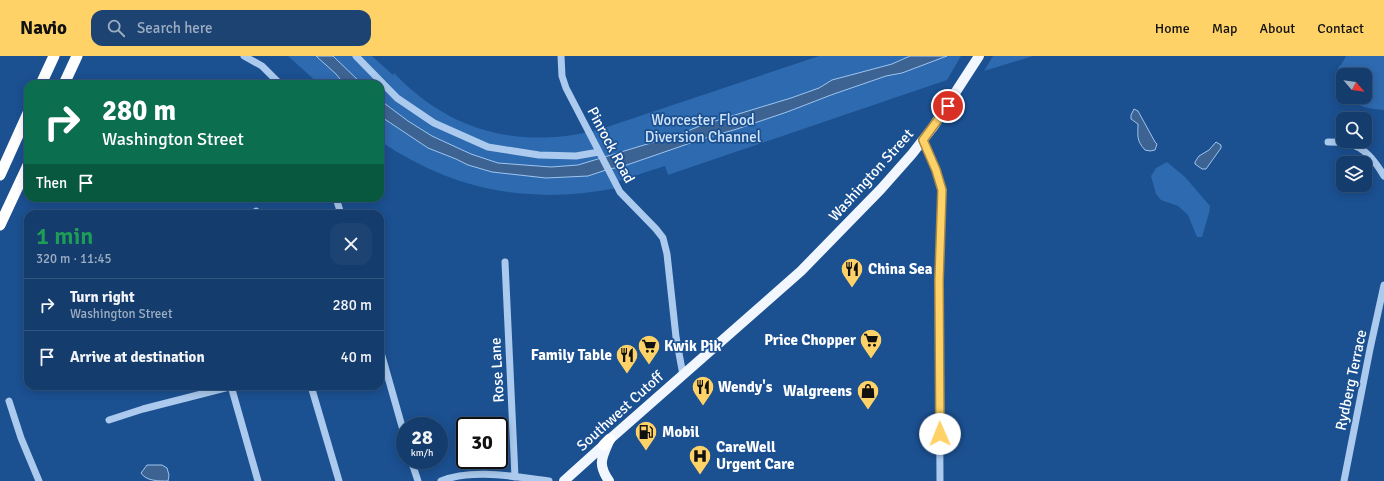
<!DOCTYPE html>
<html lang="en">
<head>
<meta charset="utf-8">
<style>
	body { margin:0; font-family:Signika,sans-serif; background:#1d4372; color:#f1f3f6; height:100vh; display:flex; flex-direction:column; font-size:15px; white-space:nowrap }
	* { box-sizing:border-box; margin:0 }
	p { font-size:13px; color:#9dadc2 }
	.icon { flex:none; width:22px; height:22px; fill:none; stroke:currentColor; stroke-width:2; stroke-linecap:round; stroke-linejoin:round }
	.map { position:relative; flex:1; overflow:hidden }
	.panel { position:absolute; left:24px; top:154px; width:360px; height:180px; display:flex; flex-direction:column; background:#143c6d; border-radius:12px; box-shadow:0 2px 10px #0003,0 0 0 1px #335680 }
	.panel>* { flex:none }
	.banner { position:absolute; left:24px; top:24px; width:360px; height:122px; border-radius:12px; box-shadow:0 2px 10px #0003,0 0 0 1px #335680; background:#0b6e4f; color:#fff; overflow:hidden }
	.needle { width:26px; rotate:118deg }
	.buttons { position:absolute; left:1336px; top:12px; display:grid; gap:8px }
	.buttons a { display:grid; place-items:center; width:36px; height:36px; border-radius:8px; background:#143c6d; box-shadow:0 2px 10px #0003,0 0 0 1px #335680; font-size:20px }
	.speed { position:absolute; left:396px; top:361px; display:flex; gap:8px; font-size:20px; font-weight:700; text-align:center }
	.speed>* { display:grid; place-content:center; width:52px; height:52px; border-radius:50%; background:#143c6d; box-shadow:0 2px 10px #0003,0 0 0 1px #335680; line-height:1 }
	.speed small { font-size:10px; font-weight:400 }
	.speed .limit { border:2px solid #111; border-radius:6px; background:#fff; color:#111 }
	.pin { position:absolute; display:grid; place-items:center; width:34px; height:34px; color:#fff; margin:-17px; border:2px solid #fff; border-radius:50%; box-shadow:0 1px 4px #0007 }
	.me { position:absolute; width:44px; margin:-22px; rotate:359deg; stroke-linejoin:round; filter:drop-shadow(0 0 3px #0008) }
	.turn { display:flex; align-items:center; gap:14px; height:84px; padding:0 12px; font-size:18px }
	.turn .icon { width:52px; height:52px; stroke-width:2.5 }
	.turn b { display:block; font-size:28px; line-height:34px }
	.then { display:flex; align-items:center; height:38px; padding:0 12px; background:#0003; gap:8px; font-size:15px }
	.round { display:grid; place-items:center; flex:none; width:42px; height:42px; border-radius:12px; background:#1d4372 }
	.headline { display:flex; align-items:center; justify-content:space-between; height:68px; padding:0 12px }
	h1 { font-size:24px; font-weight:600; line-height:30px; color:#1e9e55 }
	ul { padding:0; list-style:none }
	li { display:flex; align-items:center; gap:12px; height:52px; padding:0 12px; border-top:1px solid #335680 }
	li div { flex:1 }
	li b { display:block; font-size:15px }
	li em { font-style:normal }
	header { display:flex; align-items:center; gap:24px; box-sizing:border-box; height:56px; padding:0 20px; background:#ffd268; color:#111 }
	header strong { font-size:19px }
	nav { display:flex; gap:22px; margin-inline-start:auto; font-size:14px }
	.search { width:280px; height:36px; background:#1d4372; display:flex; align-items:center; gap:10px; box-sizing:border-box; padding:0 14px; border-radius:12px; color:#9dadc2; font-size:15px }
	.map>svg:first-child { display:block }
</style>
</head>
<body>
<header>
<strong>Navio</strong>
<div class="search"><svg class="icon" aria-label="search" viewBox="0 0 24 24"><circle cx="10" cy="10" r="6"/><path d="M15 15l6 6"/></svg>Search here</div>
<nav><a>Home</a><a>Map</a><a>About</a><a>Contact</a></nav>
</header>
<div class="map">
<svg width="1384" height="425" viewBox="0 0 1384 425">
	<rect width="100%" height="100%" fill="#1b5091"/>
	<path fill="#2e6aaf" d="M 288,0 L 372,0 L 393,19 L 394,17 C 451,77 522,94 601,73 L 819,0 L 961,0 L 947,24 L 668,119 L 665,110 L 616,126 L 617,132 C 529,149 454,135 380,85 L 380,28 L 319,28 Z
		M 993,0 L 1033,0 L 984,15 Z
		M 1346,0 L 1384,0 L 1384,54 C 1371,53 1358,52 1350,41 L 1365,41 L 1365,19 L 1343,19 L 1338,15 L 1339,10 L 1341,9 Z
		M 1167,106 L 1185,121 L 1210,150 L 1209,157 L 1202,181 L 1197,181 L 1188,159 L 1178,150 L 1161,144 L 1156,138 L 1151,120 L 1156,112 Z"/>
	<path fill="#3d6392" stroke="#9ec5f0" d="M 316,0 L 333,0 L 362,28 L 344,28 L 336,18 Z
		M 910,0 L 947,0 L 902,17 L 886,20 L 831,39 L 787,56 L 737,73 L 702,83 L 621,111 L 609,113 L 588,120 L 546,122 L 492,116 L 468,109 L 456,103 L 428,92 L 380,60 L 380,44 L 408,65 L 432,80 L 471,98 L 498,107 L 551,111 L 578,109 L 644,89 L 676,80 L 702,69 L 791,42 L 819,32 L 832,24 L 892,8 Z
		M 1134,53 L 1138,55 L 1155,86 L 1157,88 L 1155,94 L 1150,95 L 1145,94 C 1136,84 1138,80 1138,68 L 1131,63 L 1131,59 Z
		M 1216,86 L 1221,89 L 1221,92 L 1206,113 L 1202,113 L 1195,108 L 1195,106 L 1199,100 L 1209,94 Z
		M 147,409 L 162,409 L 167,412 L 169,419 L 168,425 C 158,425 146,425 141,417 Z"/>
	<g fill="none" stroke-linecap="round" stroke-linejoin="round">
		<path stroke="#abcaee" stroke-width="7" d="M 244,0 L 262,10 L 280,28
			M 356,0 L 397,42 L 434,67 L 488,91 L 539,99 L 576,100 L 599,96
			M 561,0 L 562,20 L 566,32 L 620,136 L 656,173 L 663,182 L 667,198 L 676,281 L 683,319
			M 923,85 L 936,114 L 941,134 L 939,224 L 940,425
			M 1328,86 C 1334,86 1341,86 1347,87 C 1365,91 1375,105 1384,120
			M 336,142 L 341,158
			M 256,155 L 257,158
			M 505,206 L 515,421
			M 380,293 L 405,381
			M 231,330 L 258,425
			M 311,330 L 339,425
			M 9,345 L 21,382 L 39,425
			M 109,364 L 143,353 L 233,330
			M 411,404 L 418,425
			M 441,425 C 473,412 515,421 549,425
			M 1344,425 L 1370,293 L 1384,229"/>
		<path stroke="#f2f7ff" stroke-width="10" d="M 564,425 L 604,389
			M 609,425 C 597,408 602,401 610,383 L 801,215 L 881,133 L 912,98 L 933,71 L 979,0"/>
		<path stroke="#fff" stroke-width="11" d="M 41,28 L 54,0
			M 64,28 L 77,0
			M 0,119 L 28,57
			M 0,169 L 28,109
			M 604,389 L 610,383"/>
	</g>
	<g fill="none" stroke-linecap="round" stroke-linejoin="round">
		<g stroke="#a68844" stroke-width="10">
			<path id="route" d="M 940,378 L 939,224 L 942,134 L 936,114 L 923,84 L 948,50"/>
		</g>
		<use href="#route" stroke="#ffd268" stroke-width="7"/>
	</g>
	<defs>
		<g id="restaurant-pin" transform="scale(1.15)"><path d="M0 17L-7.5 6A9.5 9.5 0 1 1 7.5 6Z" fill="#ffd268" stroke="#1b5091"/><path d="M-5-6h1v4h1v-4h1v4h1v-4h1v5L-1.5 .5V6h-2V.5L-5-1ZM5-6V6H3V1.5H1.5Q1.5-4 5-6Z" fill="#111"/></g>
		<g id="supermarket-pin" transform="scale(1.15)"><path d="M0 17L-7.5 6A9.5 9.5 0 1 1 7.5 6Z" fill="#ffd268" stroke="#1b5091"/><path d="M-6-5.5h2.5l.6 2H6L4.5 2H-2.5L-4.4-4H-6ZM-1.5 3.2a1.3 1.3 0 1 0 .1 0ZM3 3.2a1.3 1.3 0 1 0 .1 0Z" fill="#111"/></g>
		<g id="shop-pin" transform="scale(1.15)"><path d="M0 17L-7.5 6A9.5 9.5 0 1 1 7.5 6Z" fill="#ffd268" stroke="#1b5091"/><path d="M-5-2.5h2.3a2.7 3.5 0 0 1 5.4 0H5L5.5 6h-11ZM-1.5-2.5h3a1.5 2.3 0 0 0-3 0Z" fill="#111"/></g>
		<g id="fuel-pin" transform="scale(1.15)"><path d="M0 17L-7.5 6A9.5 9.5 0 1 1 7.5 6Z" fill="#ffd268" stroke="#1b5091"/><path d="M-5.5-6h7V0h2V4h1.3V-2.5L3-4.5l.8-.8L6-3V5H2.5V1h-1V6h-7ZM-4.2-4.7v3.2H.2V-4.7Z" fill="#111"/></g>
		<g id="hospital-pin" transform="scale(1.15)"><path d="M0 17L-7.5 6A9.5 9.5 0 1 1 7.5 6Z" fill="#ffd268" stroke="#1b5091"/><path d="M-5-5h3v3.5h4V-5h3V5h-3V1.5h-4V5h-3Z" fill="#111"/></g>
	</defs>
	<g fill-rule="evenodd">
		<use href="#restaurant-pin" x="852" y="213"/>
		<use href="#supermarket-pin" x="871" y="284"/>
		<use href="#supermarket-pin" x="649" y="290"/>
		<use href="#restaurant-pin" x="627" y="299"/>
		<use href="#restaurant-pin" x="703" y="331"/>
		<use href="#shop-pin" x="868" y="335"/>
		<use href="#fuel-pin" x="646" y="376"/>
		<use href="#hospital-pin" x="700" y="400"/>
	</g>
	<g text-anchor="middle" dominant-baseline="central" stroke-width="3.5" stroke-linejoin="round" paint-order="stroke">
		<g font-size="15" fill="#d1e4fa" stroke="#1b5091">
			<text x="703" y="64">Worcester Flood<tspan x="703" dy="17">Diversion Channel</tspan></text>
		</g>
		<g font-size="15" fill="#fff" stroke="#1b5091">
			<text transform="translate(611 89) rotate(62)">Pinrock Road</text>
			<text transform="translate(871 119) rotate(-48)">Washington Street</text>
			<text transform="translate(497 314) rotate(-93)">Rose Lane</text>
			<text transform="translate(1351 324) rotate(-78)">Rydberg Terrace</text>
			<text transform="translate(620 355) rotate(-42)">Southwest Cutoff</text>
		</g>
		<g font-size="15" font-weight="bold" fill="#fff" stroke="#1b5091" text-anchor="start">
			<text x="868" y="213">China Sea</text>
			<text x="856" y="284" text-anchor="end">Price Chopper</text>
			<text x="664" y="290">Kwik Pik</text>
			<text x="612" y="299" text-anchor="end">Family Table</text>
			<text x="718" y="331">Wendy's</text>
			<text x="852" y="335" text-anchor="end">Walgreens</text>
			<text x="662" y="376">Mobil</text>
			<text x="716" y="391">CareWell<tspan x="716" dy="17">Urgent Care</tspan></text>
		</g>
	</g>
</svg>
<div class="buttons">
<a><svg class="needle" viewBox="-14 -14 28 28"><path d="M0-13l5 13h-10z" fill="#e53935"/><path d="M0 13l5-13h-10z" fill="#9dadc2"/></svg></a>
<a><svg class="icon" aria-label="search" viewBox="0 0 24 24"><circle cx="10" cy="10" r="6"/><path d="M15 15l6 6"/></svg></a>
<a><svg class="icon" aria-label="layers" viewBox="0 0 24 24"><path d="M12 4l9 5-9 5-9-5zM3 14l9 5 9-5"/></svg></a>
</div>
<div class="speed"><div>28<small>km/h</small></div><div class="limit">30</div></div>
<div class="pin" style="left:948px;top:50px;background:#d93025"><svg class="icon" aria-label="arrive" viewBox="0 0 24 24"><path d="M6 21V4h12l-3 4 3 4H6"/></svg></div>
<svg class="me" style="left:940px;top:378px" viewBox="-20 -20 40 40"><circle r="19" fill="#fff"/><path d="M0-13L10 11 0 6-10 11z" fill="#ffd268"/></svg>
<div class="banner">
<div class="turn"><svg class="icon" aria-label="right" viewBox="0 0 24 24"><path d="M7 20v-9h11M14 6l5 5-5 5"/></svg><div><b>280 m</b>Washington Street</div></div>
<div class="then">Then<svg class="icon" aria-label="arrive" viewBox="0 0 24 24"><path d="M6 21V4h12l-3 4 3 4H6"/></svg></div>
</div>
<section class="panel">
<div class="headline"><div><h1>1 min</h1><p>320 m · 11:45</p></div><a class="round"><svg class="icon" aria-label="close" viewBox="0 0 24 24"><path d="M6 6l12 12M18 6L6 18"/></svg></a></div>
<ul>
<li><svg class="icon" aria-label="right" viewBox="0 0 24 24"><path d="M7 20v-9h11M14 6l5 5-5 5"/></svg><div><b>Turn right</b><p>Washington Street</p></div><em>280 m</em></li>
<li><svg class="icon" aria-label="arrive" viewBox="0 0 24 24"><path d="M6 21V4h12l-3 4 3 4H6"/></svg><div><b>Arrive at destination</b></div><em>40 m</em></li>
</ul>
</section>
</div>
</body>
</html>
